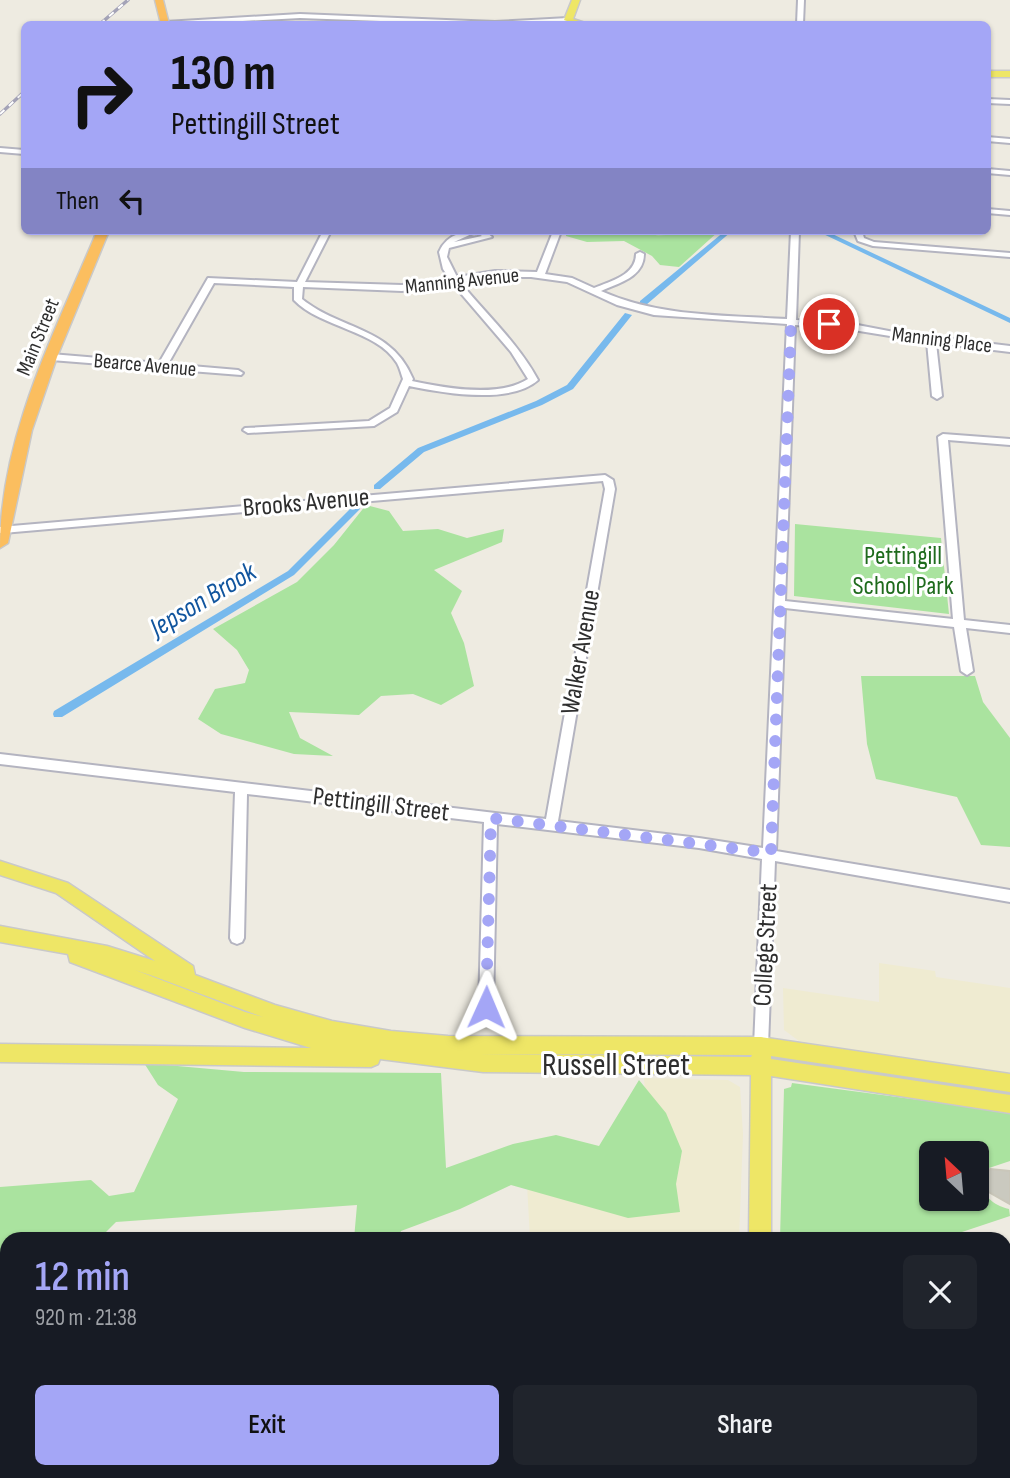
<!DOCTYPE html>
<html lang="en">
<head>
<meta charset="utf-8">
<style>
	body { margin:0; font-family:"Sofia Sans Condensed",sans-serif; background:#20242c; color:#f1f3f6; height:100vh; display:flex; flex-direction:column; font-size:26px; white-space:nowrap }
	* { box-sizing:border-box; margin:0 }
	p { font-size:23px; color:#9ea1a6 }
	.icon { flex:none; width:38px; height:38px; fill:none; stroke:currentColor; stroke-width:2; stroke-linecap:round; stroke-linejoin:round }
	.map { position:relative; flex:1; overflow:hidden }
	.drawer { position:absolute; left:0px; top:1232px; width:1012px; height:247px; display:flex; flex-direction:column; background:#171b24; border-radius:21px 21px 0 0; box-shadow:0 2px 5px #0004 }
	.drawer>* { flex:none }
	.hud { position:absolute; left:21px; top:21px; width:970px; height:214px; border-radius:10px; box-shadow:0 2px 5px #0004; background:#a4a6f6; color:#111; overflow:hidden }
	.needle { width:46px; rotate:334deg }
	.controls { position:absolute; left:919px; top:1141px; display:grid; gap:14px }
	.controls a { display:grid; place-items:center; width:70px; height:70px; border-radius:10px; background:#171b24; box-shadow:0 2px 5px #0004; font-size:35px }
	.pin { position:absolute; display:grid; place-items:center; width:60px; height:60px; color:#fff; margin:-30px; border:4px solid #fff; border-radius:50%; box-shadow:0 2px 7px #0007 }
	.me { position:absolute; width:77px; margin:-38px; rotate:1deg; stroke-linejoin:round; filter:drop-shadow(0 0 5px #0008) }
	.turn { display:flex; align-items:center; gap:24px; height:147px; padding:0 35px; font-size:32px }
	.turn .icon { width:91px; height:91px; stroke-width:2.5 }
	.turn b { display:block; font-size:49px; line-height:60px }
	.then { display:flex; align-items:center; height:66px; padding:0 35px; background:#0003; gap:14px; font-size:26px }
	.round { display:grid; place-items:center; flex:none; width:74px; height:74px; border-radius:10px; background:#20242c }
	.overview { display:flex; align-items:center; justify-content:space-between; height:119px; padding:0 35px }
	h1 { font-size:42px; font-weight:600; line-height:52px; color:#a4a6f6 }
	.action { display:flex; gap:14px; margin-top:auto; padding:14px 35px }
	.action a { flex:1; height:80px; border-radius:10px; background:#a4a6f6; color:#111; font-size:28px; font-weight:600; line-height:80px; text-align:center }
	.action a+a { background:#20242c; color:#f1f3f6 }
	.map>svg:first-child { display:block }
</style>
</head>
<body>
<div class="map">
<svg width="1010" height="1478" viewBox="0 0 1010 1478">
	<rect width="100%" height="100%" fill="#eeebe1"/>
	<path fill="#efebd1" d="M 879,963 L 935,971 L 936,977 L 1010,988 L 1010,1075 L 799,1041 L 784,1030 L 783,988 L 879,1002 Z
		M 644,1078 L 728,1080 L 740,1087 L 743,1134 L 739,1239 L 530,1239 L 527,1184 L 651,1183 Z
		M 487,1472 L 731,1472 L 730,1478 L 486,1478 Z"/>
	<path fill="#aae39f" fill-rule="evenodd" d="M 566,231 L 589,233 L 649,231 L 652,235 C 675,236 695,231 719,231 L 679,267 L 660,265 L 652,256 L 624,241 L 587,242 L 566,236 Z
		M 366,505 L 389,511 L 403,531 L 438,529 L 467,538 L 504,529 L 502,542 L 434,570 L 462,591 L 451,613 L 464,643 L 474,686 L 441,705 L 413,694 L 381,696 L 359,715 L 289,712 L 300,738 L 333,756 L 294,754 L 221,734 L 198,719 L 215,689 L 245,683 L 249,670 L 237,650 L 213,629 L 297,582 L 334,545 Z
		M 795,524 L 941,538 L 949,614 L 794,596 Z
		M 861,676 L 975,676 L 983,702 L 1010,738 L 1010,847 L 981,845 L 957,797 L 876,779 L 867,744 Z
		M 144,1063 L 244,1072 L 441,1073 L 446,1168 L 513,1144 L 556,1135 L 599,1146 L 639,1080 L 666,1113 L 682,1151 L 676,1184 L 680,1212 L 628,1218 L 511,1185 L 460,1209 L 401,1231 L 398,1239 L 354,1239 L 357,1205 L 116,1222 L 99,1239 L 7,1239 L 7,1257 L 0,1258 L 0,1187 L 91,1180 L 109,1196 L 134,1192 L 178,1099 L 158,1085 Z
		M 792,1083 L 1010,1112 L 1010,1161 L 989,1168 L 980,1178 C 982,1196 993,1205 1009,1209 L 1010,1216 L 941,1239 L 780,1239 L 784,1089 L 791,1087 ZM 931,1153 L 976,1153 L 976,1199 L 931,1199 Z"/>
	<path fill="#77b9ed" d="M 1010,1247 L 1010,1478 L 988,1478 L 982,1472 L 1004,1472 L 1004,1249 Z"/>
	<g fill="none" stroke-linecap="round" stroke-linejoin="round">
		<path fill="#77b9ed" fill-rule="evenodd" d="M 725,231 L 732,231 L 646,305 L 640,305 L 640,301 Z
			M 817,231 L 826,231 L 1010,318 L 1010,323 Z
			M 625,313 L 632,315 L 573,389 L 542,405 L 424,452 L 380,489 L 374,489 L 374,485 L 418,448 L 536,401 L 567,385 Z
			M 357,504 L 360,505 L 360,509 L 294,575 L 62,717 L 54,717 L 53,714 L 54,711 L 288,571 L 354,505 Z"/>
	</g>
	<path fill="#cac9bf" stroke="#cac7ba" stroke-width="2" d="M 990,1169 L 1010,1171 L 1010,1204 L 987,1191 L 983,1180 Z"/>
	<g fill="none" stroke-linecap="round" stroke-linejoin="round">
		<g stroke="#b4b4c0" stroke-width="4">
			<path id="minor" d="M 798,0 L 804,0 L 803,24 L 797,24 Z
				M 300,14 L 495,22 L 568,18 L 571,20 L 568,22 L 461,24 L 300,18 L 188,24 L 162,24 L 165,22 Z
				M 987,99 L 1010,100 L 1010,104 L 987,103 Z
				M 987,137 L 1010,139 L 1010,143 L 987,141 Z
				M 0,148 L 24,150 L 24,154 L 0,152 Z
				M 987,169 L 1010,171 L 1010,175 L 987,173 Z
				M 987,209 L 1010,211 L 1010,215 L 987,213 Z
				M 323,231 L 331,231 L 305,282 L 402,285 L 449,278 L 443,269 L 439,252 C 448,232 466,231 485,231 L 492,237 L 449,248 L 447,257 L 457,277 L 495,271 L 537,272 L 552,234 L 556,232 L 560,234 L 545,274 L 572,278 L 594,288 C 611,281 636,275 636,254 L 640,252 L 644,254 C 644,277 619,283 601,291 C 659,317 725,315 787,319 L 791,231 L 799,231 L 796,320 L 847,323 L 894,332 L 1010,346 L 1010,352 L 936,343 L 942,396 L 937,399 L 932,396 L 927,342 L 847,329 L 795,325 L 785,601 L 953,619 L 938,437 L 943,434 L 1010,439 L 1010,445 L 948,440 L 964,620 L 1010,625 L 1010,633 L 966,628 L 973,671 L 967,675 L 961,671 L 954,627 L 785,608 L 776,851 L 1010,890 L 1010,902 L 775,861 L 768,1046 L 766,1051 L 761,1053 L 756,1051 L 754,1046 L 762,859 L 699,848 L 497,824 L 493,1007 L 491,1012 L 486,1013 L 481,1012 L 479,1007 L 484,822 L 247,794 L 244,938 L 242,942 L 237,944 L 232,942 L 230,938 L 235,792 L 0,764 L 0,754 L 546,819 L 605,489 L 603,481 L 3,533 L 0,533 L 0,527 L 605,475 L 613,480 L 615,489 L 558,821 L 699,838 L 763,848 L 787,324 L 654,315 L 617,305 L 567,282 L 531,277 L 495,277 L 460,282 C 486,314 518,343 538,380 C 510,405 443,393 409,386 L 397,412 L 374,426 L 248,433 L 243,430 L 245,428 L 369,421 L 390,408 L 403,379 C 401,374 400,368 397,363 C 377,330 321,328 294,300 L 294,287 L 214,283 L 168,364 L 238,370 L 243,373 L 241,375 L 51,360 L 46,357 L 51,354 L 159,363 L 208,278 L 297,282 ZM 476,232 L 482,236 L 454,242 ZM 452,283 L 511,352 L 528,379 C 499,398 444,388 412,381 L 413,379 C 391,326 342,331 302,299 L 303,287 L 402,291 Z
				M 854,231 L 862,231 L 864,238 L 874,242 L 1010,253 L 1010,257 L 873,246 L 858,241 Z
				M 0,1323 L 7,1323 L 7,1341 L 0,1341 Z
				M 161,1472 L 179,1472 L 177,1478 L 159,1478 Z
				M 385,1472 L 403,1472 L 401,1478 L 383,1478 Z"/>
		</g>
		<g stroke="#c9c9c9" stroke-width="3">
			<path id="major" d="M 572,0 L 580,0 L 573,19 L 588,24 L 576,24 L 564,20 Z
				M 987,71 L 1010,71 L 1010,77 L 987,77 Z
				M 0,861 L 68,883 L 193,966 L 195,975 L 275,1005 L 332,1021 L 391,1031 L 448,1036 L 761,1037 L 1010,1074 L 1010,1092 L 771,1056 L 771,1059 L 1010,1095 L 1010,1113 L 771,1076 L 771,1239 L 749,1239 L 751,1075 L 483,1072 L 380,1059 L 378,1064 L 371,1067 L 0,1062 L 0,1044 L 311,1048 L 245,1028 L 70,962 L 68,954 L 0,942 L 0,926 L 107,946 L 155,961 L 56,893 L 0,875 ZM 135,970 L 153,976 L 263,1017 L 245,1012 ZM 478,1054 L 752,1055 L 751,1057 Z
				M 742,1472 L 766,1472 L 766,1478 L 742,1478 Z"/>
		</g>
		<g stroke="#c9c9c9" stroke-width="3">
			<path id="highway" d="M 155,0 L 163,0 L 169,24 L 161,24 Z
				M 97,231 L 109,231 L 57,357 L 32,430 L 8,543 L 0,548 C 0,437 55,332 97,231 Z"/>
		</g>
		<use href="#minor" fill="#fff" fill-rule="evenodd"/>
		<use href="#major" fill="#eee666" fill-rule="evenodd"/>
		<use href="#highway" fill="#fbbe5f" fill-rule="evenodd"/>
		<g stroke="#a4a3b7" stroke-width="3.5">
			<path id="rail" d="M 100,24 L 128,0
				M 0,114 L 24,92"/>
		</g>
		<use href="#rail" stroke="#fff" stroke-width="2" stroke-dasharray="6" stroke-linecap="butt"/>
	</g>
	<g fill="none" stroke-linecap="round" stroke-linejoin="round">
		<path stroke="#a4a6f6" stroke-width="12" stroke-dasharray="0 21.6" d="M 486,1007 L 491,818 L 771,853 L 791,323 L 829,324"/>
	</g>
	<g text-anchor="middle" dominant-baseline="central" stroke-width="6" stroke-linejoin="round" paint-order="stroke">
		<g font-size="21" fill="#2e2e2e" stroke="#fff">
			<text transform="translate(462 281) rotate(-6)">Manning Avenue</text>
			<text transform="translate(38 337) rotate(-68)">Main Street</text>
			<text transform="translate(942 340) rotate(7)">Manning Place</text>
			<text transform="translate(145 365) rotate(5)">Bearce Avenue</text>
		</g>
		<g font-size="26" fill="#2e2e2e" stroke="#fff">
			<text transform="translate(306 503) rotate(-5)">Brooks Avenue</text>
			<text transform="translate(581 652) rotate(-80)">Walker Avenue</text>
			<text transform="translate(381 805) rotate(7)">Pettingill Street</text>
			<text transform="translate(766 945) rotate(-87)">College Street</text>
		</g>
		<g font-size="26" fill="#1f6b1d" stroke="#fff">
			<text x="903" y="556">Pettingill<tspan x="903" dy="30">School Park</tspan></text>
		</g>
		<g font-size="28" font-style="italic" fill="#11559e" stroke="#fff">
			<text transform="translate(203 600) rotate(-31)">Jepson Brook</text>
		</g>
		<g font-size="32" fill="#2e2e2e" stroke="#fff">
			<text x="616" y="1065">Russell Street</text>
		</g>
	</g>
</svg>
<div class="controls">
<a><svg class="needle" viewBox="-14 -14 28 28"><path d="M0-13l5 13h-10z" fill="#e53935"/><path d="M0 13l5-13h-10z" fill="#9ea1a6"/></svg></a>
</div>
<div class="pin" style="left:829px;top:324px;background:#d93025"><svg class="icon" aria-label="arrive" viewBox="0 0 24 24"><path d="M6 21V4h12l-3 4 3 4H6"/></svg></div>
<svg class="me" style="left:486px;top:1007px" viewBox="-20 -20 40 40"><path d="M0-17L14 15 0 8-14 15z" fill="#a4a6f6" stroke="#fff" stroke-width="4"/></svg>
<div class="hud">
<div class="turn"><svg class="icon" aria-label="right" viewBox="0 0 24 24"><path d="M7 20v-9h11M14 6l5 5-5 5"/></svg><div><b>130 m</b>Pettingill Street</div></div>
<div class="then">Then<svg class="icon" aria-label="left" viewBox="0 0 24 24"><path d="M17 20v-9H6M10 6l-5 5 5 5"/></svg></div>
</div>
<section class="drawer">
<div class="overview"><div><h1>12 min</h1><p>920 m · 21:38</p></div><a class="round"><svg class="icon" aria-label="close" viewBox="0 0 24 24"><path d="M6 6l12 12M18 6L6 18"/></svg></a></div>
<div class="action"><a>Exit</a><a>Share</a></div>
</section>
</div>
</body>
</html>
